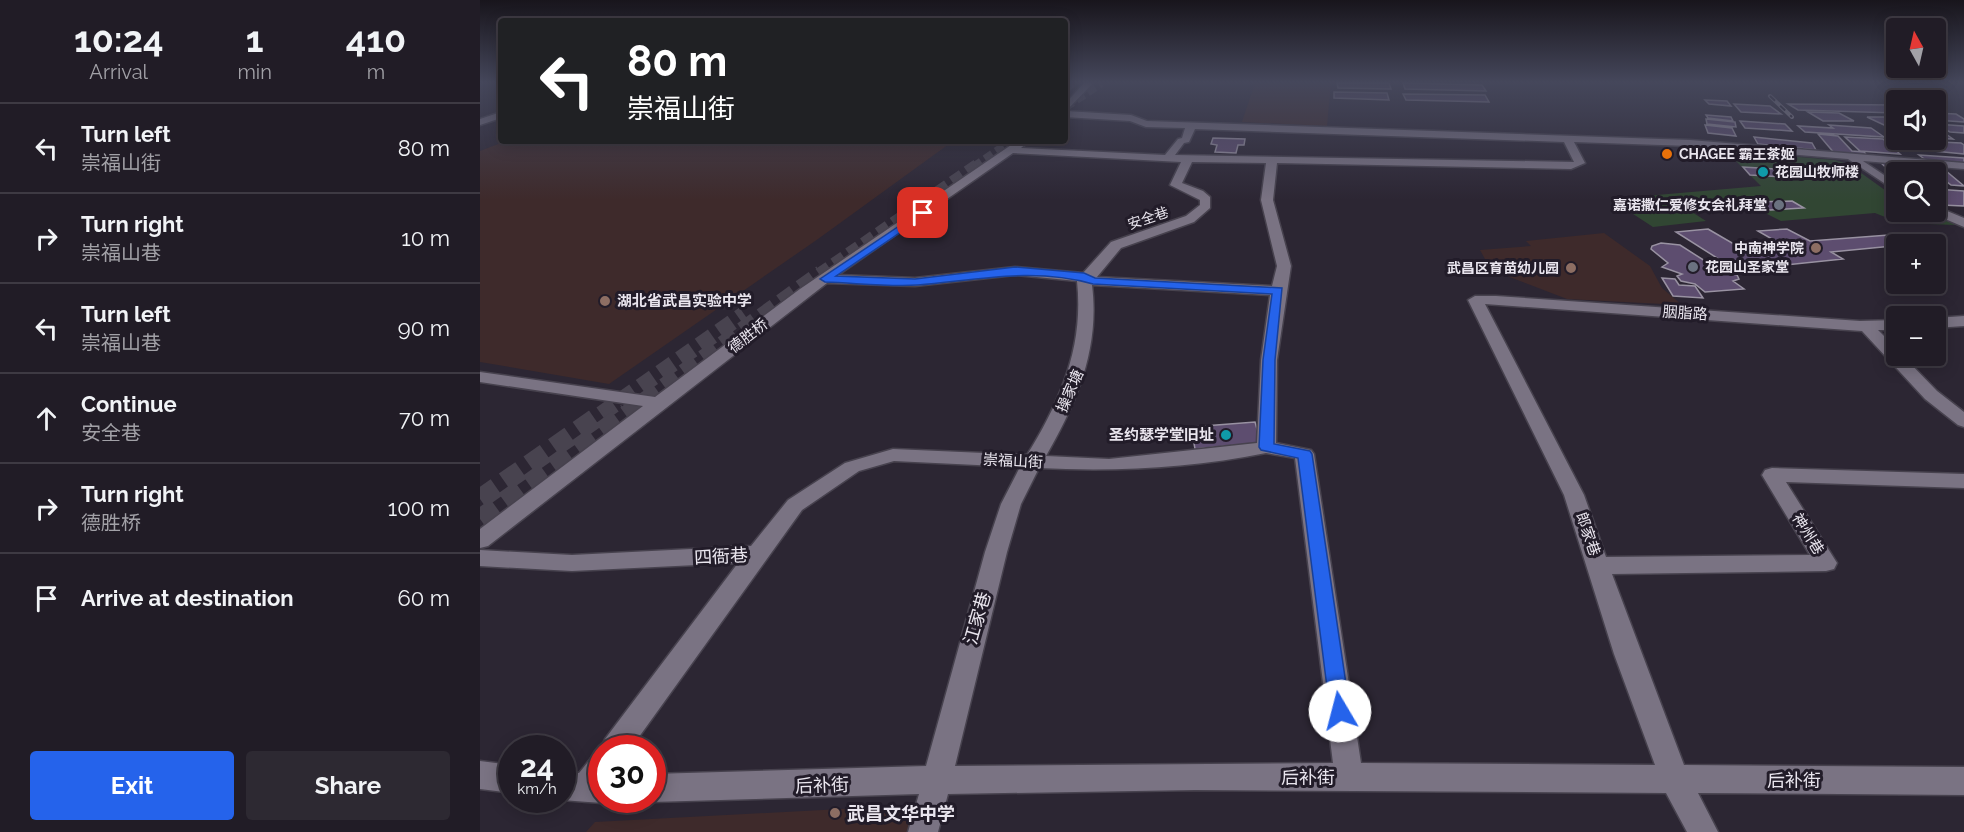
<!DOCTYPE html>
<html lang="en">
<head>
<meta charset="utf-8">
<style>
	body { margin:0; font-family:Raleway,"Noto Sans SC",sans-serif; background:#2d2932; color:#f1f3f6; height:100vh; display:flex; flex-direction:column; font-size:22px; white-space:nowrap }
	* { box-sizing:border-box; margin:0 }
	p { font-size:20px; color:#a2a1a7 }
	.icon { flex:none; width:33px; height:33px; fill:none; stroke:currentColor; stroke-width:2; stroke-linecap:round; stroke-linejoin:round }
	.map { position:relative; flex:1; overflow:hidden }
	.drawer { display:flex; flex-direction:column; background:#211c26; width:480px }
	.drawer>* { flex:none }
	.hud { position:absolute; left:18px; top:18px; width:570px; height:126px; border-radius:6px; box-shadow:0 3px 15px #0003,0 0 0 2px #3e3a43; background:#202124; color:#fff; overflow:hidden }
	.needle { width:39px; rotate:352deg }
	.tools { position:absolute; left:1406px; top:18px; display:grid; gap:12px }
	.tools a { display:grid; place-items:center; width:60px; height:60px; border-radius:6px; background:#211c26; box-shadow:0 3px 15px #0003,0 0 0 2px #3e3a43; font-size:30px }
	.speed { position:absolute; left:18px; top:735px; display:flex; gap:12px; font-size:30px; font-weight:700; text-align:center }
	.speed>* { display:grid; place-content:center; width:78px; height:78px; border-radius:50%; background:#211c26; box-shadow:0 3px 15px #0003,0 0 0 2px #3e3a43; line-height:1 }
	.speed small { font-size:15px; font-weight:400 }
	.speed .limit { border:9px solid #d22; background:#fff; color:#111 }
	.pin { position:absolute; display:grid; place-items:center; width:51px; height:51px; color:#fff; margin:-26px; border-radius:12px; box-shadow:0 3px 9px #0006 }
	.me { position:absolute; width:66px; margin:-33px; rotate:352deg; stroke-linejoin:round; filter:drop-shadow(0 0 4px #0008) }
	.turn { display:flex; align-items:center; gap:21px; height:126px; padding:0 30px; font-size:27px }
	.turn .icon { width:78px; height:78px; stroke-width:2.5 }
	.turn b { display:block; font-size:42px; line-height:51px }
	.eta { display:flex; justify-content:space-evenly; align-items:center; height:102px; text-align:center }
	.eta b { font-size:36px; font-weight:700; line-height:42px }
	.button { display:flex; gap:12px; margin-top:auto; padding:12px 30px }
	.button a { flex:1; height:69px; border-radius:6px; background:#2563eb; color:#fff; font-size:24px; font-weight:700; line-height:69px; text-align:center }
	.button a+a { background:#2d2932; color:#f1f3f6 }
	ul { padding:0; list-style:none }
	li { display:flex; align-items:center; gap:18px; height:90px; padding:0 30px; border-top:2px solid #3e3a43 }
	li div { flex:1 }
	li b { display:block; font-size:22px }
	li em { font-style:normal }
	main { display:flex; flex:1; min-height:0 }
	.map>svg:first-child { display:block }
</style>
</head>
<body>
<main>
<section class="drawer">
<div class="eta">
<div><b>10:24</b><p>Arrival</p></div>
<div><b>1</b><p>min</p></div>
<div><b>410</b><p>m</p></div>
</div>
<ul>
<li><svg class="icon" aria-label="left" viewBox="0 0 24 24"><path d="M17 20v-9H6M10 6l-5 5 5 5"/></svg><div><b>Turn left</b><p>崇福山街</p></div><em>80 m</em></li>
<li><svg class="icon" aria-label="right" viewBox="0 0 24 24"><path d="M7 20v-9h11M14 6l5 5-5 5"/></svg><div><b>Turn right</b><p>崇福山巷</p></div><em>10 m</em></li>
<li><svg class="icon" aria-label="left" viewBox="0 0 24 24"><path d="M17 20v-9H6M10 6l-5 5 5 5"/></svg><div><b>Turn left</b><p>崇福山巷</p></div><em>90 m</em></li>
<li><svg class="icon" aria-label="ahead" viewBox="0 0 24 24"><path d="M12 20V5M6 11l6-6 6 6"/></svg><div><b>Continue</b><p>安全巷</p></div><em>70 m</em></li>
<li><svg class="icon" aria-label="right" viewBox="0 0 24 24"><path d="M7 20v-9h11M14 6l5 5-5 5"/></svg><div><b>Turn right</b><p>德胜桥</p></div><em>100 m</em></li>
<li><svg class="icon" aria-label="arrive" viewBox="0 0 24 24"><path d="M6 21V4h12l-3 4 3 4H6"/></svg><div><b>Arrive at destination</b></div><em>60 m</em></li>
</ul>
<div class="button"><a>Exit</a><a>Share</a></div>
</section>
<div class="map">
<svg width="1484" height="832" viewBox="0 0 1484 832">
	<rect width="100%" height="100%" fill="#2c2633"/>
	<path fill="#3e2a2b" d="M 775,83 L 851,83 L 847,126 L 762,122 Z
		M 26,141 L 459,141 L 457,143 L 469,144 L 338,239 L 129,384 L 0,362 L 0,151 Z
		M 1124,233 L 1170,266 L 1182,288 L 1202,305 L 1087,299 L 1011,270 L 1000,250 L 1051,246 L 1046,241 Z
		M 436,805 L 428,832 L 106,832 L 115,822 Z"/>
	<path fill="#314633" d="M 1246,151 L 1355,160 L 1370,165 L 1416,198 L 1416,212 L 1446,212 L 1476,225 L 1420,223 L 1395,213 L 1301,221 L 1265,203 L 1204,207 L 1226,221 L 1173,227 L 1130,199 L 1281,186 Z"/>
	<path fill="#5d4d6f" stroke="#9992a2" stroke-width="1.5" d="M 857,83 L 909,83 L 911,89 L 858,88 Z
		M 923,83 L 1002,85 L 1006,91 L 925,89 Z
		M 854,92 L 907,93 L 909,100 L 854,98 Z
		M 923,94 L 1005,95 L 1009,102 L 926,100 Z
		M 1406,94 L 1437,95 L 1447,100 L 1416,99 Z
		M 1225,100 L 1247,101 L 1251,106 L 1229,104 Z
		M 1254,104 L 1290,106 L 1301,114 L 1261,112 Z
		M 1308,104 L 1416,105 L 1416,113 L 1318,110 Z
		M 1328,112 L 1359,113 L 1374,121 L 1343,121 Z
		M 1455,113 L 1476,114 L 1484,119 L 1484,122 L 1455,120 Z
		M 1226,115 L 1251,117 L 1253,121 L 1228,118 Z
		M 1387,117 L 1416,117 L 1416,126 L 1404,125 Z
		M 1226,119 L 1255,122 L 1256,127 L 1227,124 Z
		M 1260,121 L 1305,124 L 1312,131 L 1265,128 Z
		M 1455,124 L 1484,126 L 1484,133 L 1470,132 Z
		M 1225,125 L 1252,128 L 1256,136 L 1228,133 Z
		M 1349,125 L 1391,128 L 1404,137 L 1325,132 L 1318,126 L 1353,128 Z
		M 1455,132 L 1463,132 L 1473,139 L 1455,138 Z
		M 1338,134 L 1358,136 L 1372,151 L 1384,152 L 1388,157 L 1355,154 Z
		M 1274,137 L 1332,143 L 1336,150 L 1278,144 Z
		M 1365,137 L 1403,139 L 1420,154 L 1380,151 Z
		M 733,138 L 765,139 L 764,145 L 758,145 L 756,153 L 735,152 L 737,145 L 731,144 Z
		M 1419,140 L 1481,143 L 1484,145 L 1484,154 L 1433,149 Z
		M 1439,155 L 1484,158 L 1484,163 L 1447,161 Z
		M 1399,161 L 1460,166 L 1484,186 L 1471,185 L 1453,171 L 1430,169 L 1433,172 L 1416,172 L 1416,177 Z
		M 1263,167 L 1295,169 L 1303,177 L 1270,175 Z
		M 1455,189 L 1484,191 L 1484,206 L 1461,205 L 1455,201 Z
		M 1312,201 L 1324,208 L 1290,210 L 1278,205 L 1281,204 L 1278,202 Z
		M 1228,229 L 1264,250 L 1304,246 L 1278,231 L 1307,229 L 1330,241 L 1435,233 L 1454,242 L 1351,252 L 1363,259 L 1256,270 L 1196,232 Z
		M 1181,243 L 1200,245 L 1225,261 L 1241,264 L 1243,268 L 1237,270 L 1257,275 L 1259,279 L 1253,281 L 1264,289 L 1225,292 L 1215,284 L 1201,281 L 1197,276 L 1202,274 L 1182,267 L 1188,263 L 1171,249 L 1172,246 Z
		M 1182,278 L 1195,279 L 1199,285 L 1215,286 L 1223,298 L 1193,296 Z
		M 775,422 L 781,443 L 715,449 L 711,427 Z"/>
	<g fill="none" stroke-linecap="round" stroke-linejoin="round">
		<path stroke="#48434f" stroke-width="9" stroke-dasharray="9 4.5" stroke-linecap="butt" d="M 585,89 L 592,83
			M 585,107 L 621,83
			M 494,167 L 532,141"/>
		<path stroke="#48434f" stroke-width="12" stroke-dasharray="12 6" stroke-linecap="butt" d="M 339,274 L 497,165"/>
		<path stroke="#48434f" stroke-width="16" stroke-dasharray="16 8" stroke-linecap="butt" d="M 121,414 L 264,314
			M 145,414 L 341,273"/>
		<path stroke="#48434f" stroke-width="20" stroke-dasharray="20 10" stroke-linecap="butt" d="M 0,499 L 123,413
			M 0,519 L 147,413"/>
		<g stroke="#47424e" stroke-width="3">
			<path id="minor" d="M 604,83 L 613,83 L 586,111 L 651,115 L 667,121 L 1210,140 L 1484,163 L 1484,169 L 1383,161 L 1416,183 L 1416,191 L 1368,159 L 1210,146 L 1094,142 L 1105,163 L 1091,169 L 797,163 L 793,200 L 811,266 L 797,360 L 796,443 L 831,450 L 834,454 L 881,763 L 1175,765 L 1134,654 L 1084,495 L 988,300 L 995,296 L 1016,296 L 1380,321 L 1416,320 L 1416,330 L 1398,330 L 1416,348 L 1416,356 L 1423,356 L 1457,391 L 1484,412 L 1484,427 L 1478,425 L 1445,399 L 1382,331 L 1005,304 L 1104,495 L 1126,557 L 1330,555 L 1282,475 L 1285,470 L 1292,468 L 1484,474 L 1484,488 L 1306,482 L 1357,563 L 1354,569 L 1346,571 L 1132,574 L 1204,765 L 1484,767 L 1484,795 L 1218,793 L 1238,832 L 1207,832 L 1186,793 L 715,790 L 468,794 L 458,832 L 428,832 L 439,794 L 172,802 L 166,800 L 172,800 L 172,774 L 446,766 L 505,552 L 521,504 L 540,467 L 414,461 L 379,471 L 322,510 L 151,748 L 121,748 L 125,739 L 258,563 L 92,571 L 0,566 L 0,550 L 92,555 L 271,546 L 308,500 L 365,463 L 413,449 L 547,455 C 581,400 604,346 597,281 L 535,275 L 435,286 L 347,283 L 8,546 L 0,548 L 0,529 L 163,406 L 0,382 L 0,372 L 175,397 L 320,289 L 537,141 L 549,141 L 541,148 L 685,155 L 698,139 L 702,138 L 705,128 L 666,127 L 650,121 L 585,117 L 585,104 ZM 715,129 L 1084,142 L 1094,162 L 695,155 L 704,143 L 709,142 ZM 533,153 L 701,162 L 690,185 L 720,200 L 720,205 L 706,216 L 631,242 L 603,273 L 535,267 L 435,278 L 358,275 ZM 712,162 L 786,163 L 781,200 L 797,266 L 792,286 L 617,277 L 641,248 L 714,222 L 730,208 L 730,197 L 723,191 L 702,183 ZM 612,285 L 790,295 L 781,360 L 777,443 L 629,459 L 566,456 C 597,402 620,348 612,285 ZM 786,453 L 815,458 L 853,763 L 475,766 L 527,552 L 541,504 L 559,468 C 635,472 711,468 786,453 Z
				M 21,112 L 21,118 L 0,125 L 0,119 Z
				M 1455,206 L 1484,218 L 1484,227 L 1451,213 L 1455,212 Z
				M 1484,316 L 1484,326 L 1455,328 L 1455,318 Z
				M 122,754 L 122,800 L 131,800 L 122,803 L 81,800 L 82,772 L 99,773 L 112,757 Z
				M 0,761 L 32,765 L 32,793 L 0,789 Z"/>
		</g>
		<use href="#minor" fill="#7a7383" fill-rule="evenodd"/>
		<g stroke="#928d98" stroke-width="4">
			<path id="rail" d="M 1290,96 L 1312,117"/>
		</g>
		<use href="#rail" stroke="#221c29" stroke-width="2" stroke-dasharray="7" stroke-linecap="butt"/>
	</g>
	<linearGradient id="sky" x2="0" y2="1"><stop stop-color="#18151c"/><stop offset="0.41" stop-color="#45475b"/><stop offset="1" stop-color="#45475b" stop-opacity="0"/></linearGradient>
	<rect width="1484" height="200" fill="url(#sky)"/>
	<path fill="#2563eb" stroke="#184099" stroke-width="1.5" d="M 443,210 L 446,211 L 446,215 L 356,276 L 435,279 L 535,267 L 604,273 L 615,278 L 802,288 L 795,360 L 794,444 L 830,451 L 832,454 L 870,711 L 867,717 L 860,720 L 853,717 L 850,711 L 818,458 L 781,450 L 779,447 L 783,360 L 792,294 L 613,284 C 553,267 498,280 438,285 C 408,287 376,283 345,282 L 340,279 Z"/>
	<circle fill="#e8710a" stroke="#221c29" stroke-width="2" cx="1187" cy="154" r="6"/>
	<g fill="#0f9aa8" stroke="#221c29" stroke-width="2">
		<circle cx="1283" cy="172" r="6"/>
		<circle cx="746" cy="435" r="6"/>
	</g>
	<g fill="#6b7280" stroke="#221c29" stroke-width="2">
		<circle cx="1299" cy="205" r="6"/>
		<circle cx="1213" cy="267" r="6"/>
	</g>
	<g fill="#8d6e63" stroke="#221c29" stroke-width="2">
		<circle cx="1336" cy="248" r="6"/>
		<circle cx="1091" cy="268" r="6"/>
		<circle cx="125" cy="301" r="6"/>
		<circle cx="355" cy="813" r="6"/>
	</g>
	<g text-anchor="middle" dominant-baseline="central" stroke-width="6" stroke-linejoin="round" paint-order="stroke">
		<g font-size="14" font-weight="bold" fill="#e9e5ee" stroke="#221c29" text-anchor="start">
			<text x="1199" y="154">CHAGEE 霸王茶姬</text>
			<text x="1295" y="172">花园山牧师楼</text>
			<text x="1287" y="205" text-anchor="end">嘉诺撒仁爱修女会礼拜堂</text>
			<text x="1324" y="248" text-anchor="end">中南神学院</text>
			<text x="1225" y="267">花园山圣家堂</text>
			<text x="1079" y="268" text-anchor="end">武昌区育苗幼儿园</text>
		</g>
		<g font-size="14" fill="#e9e5ee" stroke="#221c29">
			<text transform="translate(668 218) rotate(-19)">安全巷</text>
		</g>
		<g font-size="15" font-weight="bold" fill="#e9e5ee" stroke="#221c29" text-anchor="start">
			<text x="137" y="301">湖北省武昌实验中学</text>
			<text x="734" y="435" text-anchor="end">圣约瑟学堂旧址</text>
		</g>
		<g font-size="15" fill="#e9e5ee" stroke="#221c29">
			<text transform="translate(1205 313) rotate(4)">胭脂路</text>
			<text transform="translate(268 336) rotate(-38)">德胜桥</text>
			<text transform="translate(590 391) rotate(-66)">操家塘</text>
			<text transform="translate(533 461) rotate(3)">崇福山街</text>
			<text transform="translate(1108 534) rotate(71)">郎家巷</text>
			<text transform="translate(1328 534) rotate(58)">神州巷</text>
		</g>
		<g font-size="18" fill="#e9e5ee" stroke="#221c29">
			<text transform="translate(241 556) rotate(-3)">四衙巷</text>
			<text transform="translate(497 618) rotate(-74)">江家巷</text>
			<text x="828" y="777">后补街</text>
			<text x="1314" y="780">后补街</text>
			<text transform="translate(342 785) rotate(-2)">后补街</text>
		</g>
		<g font-size="18" font-weight="bold" fill="#e9e5ee" stroke="#221c29" text-anchor="start">
			<text x="367" y="813">武昌文华中学</text>
		</g>
	</g>
</svg>
<div class="tools">
<a><svg class="needle" viewBox="-14 -14 28 28"><path d="M0-13l5 13h-10z" fill="#e53935"/><path d="M0 13l5-13h-10z" fill="#a2a1a7"/></svg></a>
<a><svg class="icon" aria-label="sound" viewBox="0 0 24 24"><path d="M4 9h4l5-4v14l-5-4H4zM17 9q2 3 0 6"/></svg></a>
<a><svg class="icon" aria-label="search" viewBox="0 0 24 24"><circle cx="10" cy="10" r="6"/><path d="M15 15l6 6"/></svg></a>
<a>+</a>
<a>−</a>
</div>
<div class="speed"><div>24<small>km/h</small></div><div class="limit">30</div></div>
<div class="pin" style="left:443px;top:213px;background:#d93025"><svg class="icon" aria-label="arrive" viewBox="0 0 24 24"><path d="M6 21V4h12l-3 4 3 4H6"/></svg></div>
<svg class="me" style="left:860px;top:711px" viewBox="-20 -20 40 40"><circle r="19" fill="#fff"/><path d="M0-13L10 11 0 6-10 11z" fill="#2563eb"/></svg>
<div class="hud">
<div class="turn"><svg class="icon" aria-label="left" viewBox="0 0 24 24"><path d="M17 20v-9H6M10 6l-5 5 5 5"/></svg><div><b>80 m</b>崇福山街</div></div>
</div>
</div>
</main>
</body>
</html>
